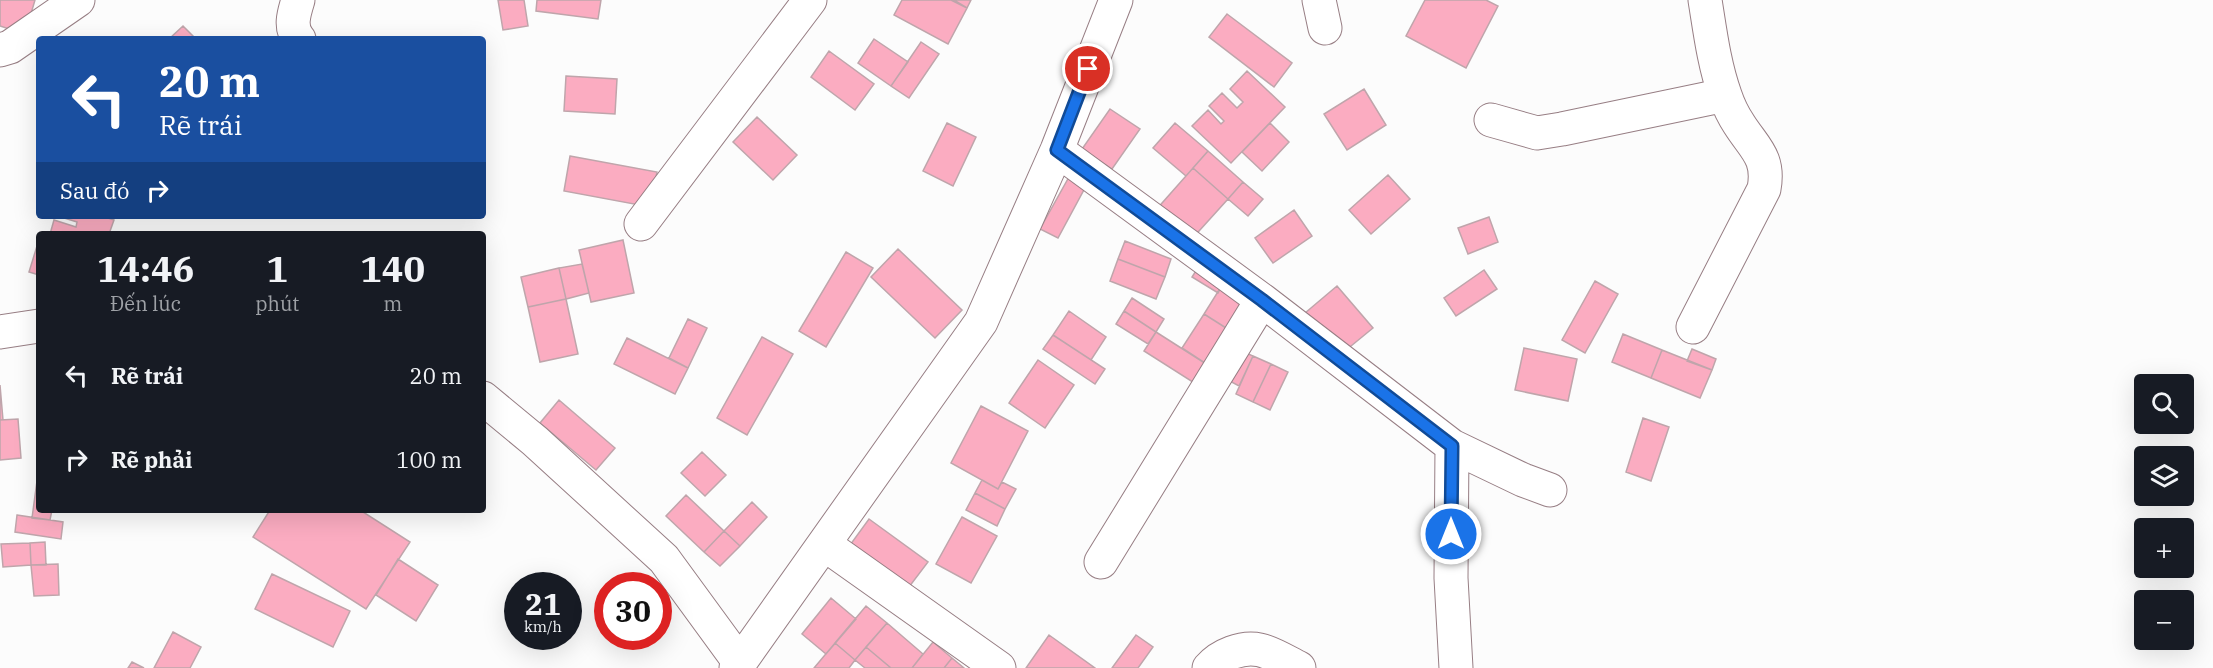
<!DOCTYPE html>
<html lang="vi">
<head>
<meta charset="utf-8">
<style>
	body { margin:0; font-family:"IBM Plex Serif",serif; background:#20242c; color:#f1f3f6; height:100vh; display:flex; flex-direction:column; font-size:22px; white-space:nowrap }
	* { box-sizing:border-box; margin:0 }
	p { font-size:20px; color:#9ea1a6 }
	.icon { flex:none; width:33px; height:33px; fill:none; stroke:currentColor; stroke-width:2; stroke-linecap:round; stroke-linejoin:round }
	.map { position:relative; flex:1; overflow:hidden }
	.panel { position:absolute; left:36px; top:231px; width:450px; height:282px; display:flex; flex-direction:column; background:#171b24; border-radius:6px; box-shadow:0 6px 24px #0002 }
	.panel>* { flex:none }
	.hud { position:absolute; left:36px; top:36px; width:450px; height:183px; border-radius:6px; box-shadow:0 6px 24px #0002; background:#1a4fa0; color:#fff; overflow:hidden }
	.fabs { position:absolute; left:2134px; top:374px; display:grid; gap:12px }
	.fabs a { display:grid; place-items:center; width:60px; height:60px; border-radius:6px; background:#171b24; box-shadow:0 6px 24px #0002; font-size:30px }
	.speed { position:absolute; left:504px; top:572px; display:flex; gap:12px; font-size:30px; font-weight:700; text-align:center }
	.speed>* { display:grid; place-content:center; width:78px; height:78px; border-radius:50%; background:#171b24; box-shadow:0 6px 24px #0002; line-height:1 }
	.speed small { font-size:15px; font-weight:400 }
	.speed .limit { border:9px solid #d22; background:#fff; color:#111 }
	.pin { position:absolute; display:grid; place-items:center; width:51px; height:51px; color:#fff; margin:-26px; border:3px solid #fff; border-radius:50%; box-shadow:0 2px 6px #0007 }
	.me { position:absolute; width:66px; margin:-33px; rotate:0deg; stroke-linejoin:round; filter:drop-shadow(0 0 4px #0008) }
	.turn { display:flex; align-items:center; gap:21px; height:126px; padding:0 24px; font-size:27px }
	.turn .icon { width:78px; height:78px; stroke-width:2.5 }
	.turn b { display:block; font-size:42px; line-height:51px }
	.then { display:flex; align-items:center; height:57px; padding:0 24px; background:#0003; gap:12px; font-size:22px }
	.eta { display:flex; justify-content:space-evenly; align-items:center; height:102px; text-align:center }
	.eta b { font-size:36px; font-weight:700; line-height:42px }
	ul { padding:0; list-style:none }
	li { display:flex; align-items:center; gap:18px; height:84px; padding:0 24px }
	li div { flex:1 }
	li b { display:block; font-size:22px }
	li em { font-style:normal }
	.map>svg:first-child { display:block }
</style>
</head>
<body>
<div class="map">
<svg width="2213" height="668" viewBox="0 0 2213 668">
	<rect width="100%" height="100%" fill="#fcfcfc"/>
	<path fill="#fbacc1" stroke="#bfa5ab" stroke-width="1.5" d="M 0,0 L 35,0 L 25,34 L 0,26 Z
		M 498,0 L 524,0 L 528,26 L 503,30 Z
		M 537,0 L 601,0 L 598,19 L 536,11 Z
		M 902,0 L 951,0 L 967,8 L 948,44 L 894,15 Z
		M 954,0 L 971,0 L 967,8 Z
		M 1425,0 L 1486,0 L 1498,6 L 1466,68 L 1406,36 Z
		M 1227,14 L 1292,63 L 1274,87 L 1209,37 Z
		M 183,26 L 196,39 L 169,39 Z
		M 874,39 L 908,62 L 891,86 L 858,63 Z
		M 921,42 L 939,54 L 909,98 L 891,86 Z
		M 829,51 L 874,84 L 855,110 L 811,77 Z
		M 1247,71 L 1285,107 L 1231,163 L 1192,126 L 1208,110 L 1221,124 L 1224,121 L 1209,106 L 1222,93 L 1237,108 L 1243,102 L 1230,89 Z
		M 566,76 L 617,79 L 615,114 L 564,111 Z
		M 1364,89 L 1386,125 L 1347,150 L 1324,114 Z
		M 1110,109 L 1140,129 L 1112,169 L 1082,149 Z
		M 757,117 L 797,155 L 773,180 L 733,142 Z
		M 947,123 L 976,137 L 953,186 L 923,171 Z
		M 1175,123 L 1208,151 L 1186,176 L 1153,148 Z
		M 1270,123 L 1289,142 L 1262,171 L 1242,152 Z
		M 1208,151 L 1243,182 L 1228,199 L 1193,168 Z
		M 570,156 L 657,172 L 650,207 L 564,191 Z
		M 1193,168 L 1228,199 L 1190,241 L 1155,211 Z
		M 1388,175 L 1410,199 L 1371,234 L 1349,210 Z
		M 1069,177 L 1086,186 L 1058,238 L 1040,229 Z
		M 1243,182 L 1263,199 L 1248,216 L 1228,199 Z
		M 1294,210 L 1312,236 L 1273,263 L 1255,238 Z
		M 58,216 L 102,216 L 114,220 L 109,234 L 50,234 L 54,220 L 76,227 L 77,222 Z
		M 1489,217 L 1498,242 L 1468,254 L 1458,228 Z
		M 623,240 L 634,293 L 591,302 L 579,250 Z
		M 1125,241 L 1171,259 L 1165,277 L 1118,259 Z
		M 37,246 L 39,246 L 39,275 L 29,272 Z
		M 898,249 L 962,310 L 935,338 L 871,277 Z
		M 846,252 L 873,268 L 826,347 L 799,331 Z
		M 1118,259 L 1165,277 L 1156,299 L 1110,281 Z
		M 582,264 L 589,293 L 566,299 L 559,268 Z
		M 1199,266 L 1224,282 L 1218,293 L 1192,277 Z
		M 559,268 L 566,299 L 528,307 L 521,277 Z
		M 1484,270 L 1497,289 L 1456,316 L 1444,298 Z
		M 1595,281 L 1618,294 L 1585,353 L 1562,340 Z
		M 1224,282 L 1254,301 L 1234,333 L 1204,314 Z
		M 1337,286 L 1373,328 L 1340,355 L 1305,313 Z
		M 1132,298 L 1164,319 L 1156,332 L 1124,311 Z
		M 566,299 L 578,354 L 540,362 L 528,307 Z
		M 1069,311 L 1106,337 L 1091,360 L 1053,335 Z
		M 1124,311 L 1156,332 L 1148,344 L 1116,324 Z
		M 1204,314 L 1234,333 L 1211,367 L 1182,348 Z
		M 688,319 L 707,328 L 688,368 L 669,358 Z
		M 1156,332 L 1211,367 L 1199,386 L 1144,351 Z
		M 1623,334 L 1662,350 L 1651,378 L 1612,362 Z
		M 1053,335 L 1105,369 L 1095,384 L 1043,349 Z
		M 762,337 L 793,354 L 747,435 L 717,418 Z
		M 627,338 L 688,368 L 675,394 L 614,364 Z
		M 1524,348 L 1577,359 L 1568,401 L 1515,390 Z
		M 1238,349 L 1253,356 L 1239,386 L 1224,378 Z
		M 1692,349 L 1716,359 L 1712,370 L 1687,361 Z
		M 1662,350 L 1712,370 L 1700,398 L 1651,378 Z
		M 1253,356 L 1271,364 L 1253,402 L 1236,394 Z
		M 1038,360 L 1074,385 L 1045,428 L 1009,403 Z
		M 1271,364 L 1288,372 L 1270,410 L 1253,402 Z
		M 0,385 L 3,420 L 0,420 Z
		M 559,400 L 615,448 L 596,470 L 540,423 Z
		M 981,406 L 1028,431 L 998,489 L 951,463 Z
		M 1643,418 L 1669,427 L 1651,481 L 1626,472 Z
		M 18,419 L 21,458 L 0,460 L 0,420 Z
		M 702,452 L 726,475 L 705,496 L 681,473 Z
		M 982,480 L 998,489 L 1002,482 L 1016,489 L 1005,509 L 975,493 Z
		M 37,481 L 39,481 L 39,510 L 52,510 L 50,520 L 32,518 Z
		M 975,493 L 1005,509 L 997,526 L 966,510 Z
		M 686,495 L 724,531 L 704,552 L 666,516 Z
		M 752,502 L 767,517 L 740,546 L 724,531 Z
		M 270,510 L 360,510 L 410,542 L 366,609 L 253,537 Z
		M 17,515 L 63,522 L 61,539 L 15,532 Z
		M 962,517 L 997,536 L 971,583 L 936,564 Z
		M 869,519 L 928,562 L 909,587 L 850,545 Z
		M 724,531 L 740,546 L 720,566 L 704,552 Z
		M 45,542 L 46,565 L 31,565 L 30,543 Z
		M 30,543 L 31,565 L 3,567 L 1,544 Z
		M 398,559 L 438,585 L 416,621 L 376,595 Z
		M 58,564 L 59,595 L 34,596 L 31,565 Z
		M 272,574 L 350,611 L 333,647 L 255,609 Z
		M 831,598 L 856,619 L 826,654 L 802,634 Z
		M 866,606 L 887,623 L 855,660 L 835,643 Z
		M 887,623 L 923,654 L 912,668 L 891,668 L 866,647 Z
		M 173,632 L 201,647 L 190,668 L 154,668 Z
		M 1049,635 L 1095,668 L 1026,668 Z
		M 1136,635 L 1153,647 L 1138,668 L 1112,668 Z
		M 933,642 L 952,658 L 944,668 L 912,668 Z
		M 835,643 L 855,660 L 849,668 L 814,668 Z
		M 866,647 L 891,668 L 865,668 L 855,660 Z
		M 952,658 L 964,668 L 944,668 Z
		M 132,662 L 144,668 L 128,668 Z"/>
	<g fill="none" stroke-linecap="round" stroke-linejoin="round">
		<g stroke="#977e84" stroke-width="35">
			<path id="minor" d="M 298,0 C 294,13 289,28 299,39
				M 1319,0 L 1325,28
				M 0,50 L 10,47 L 78,0
				M 1491,120 L 1537,133 L 1562,129 L 1725,95
				M 1057,150 L 1262,300 L 1452,446 L 1523,480 L 1550,490
				M 641,224 L 810,0
				M 1693,327 L 1764,189 C 1770,157 1754,148 1739,124 C 1733,115 1728,104 1725,95 C 1714,64 1710,31 1705,0
				M 0,332 L 39,326
				M 483,398 L 535,441 L 664,559 L 740,663
				M 1452,446 L 1451,578 L 1456,668
				M 824,544 L 999,668
				M 1101,562 L 1262,300
				M 736,668 L 981,322 L 1057,150 L 1116,0
				M 1209,668 C 1220,655 1242,646 1260,650 C 1273,653 1287,662 1299,668"/>
		</g>
		<use href="#minor" stroke="#fff" stroke-width="33"/>
	</g>
	<g fill="none" stroke-linecap="round" stroke-linejoin="round">
		<g stroke="#114b97" stroke-width="15">
			<path id="route" d="M 1088,69 L 1057,150 L 1262,300 L 1452,446 L 1451,534"/>
		</g>
		<use href="#route" stroke="#1a73e8" stroke-width="10"/>
	</g>
</svg>
<div class="fabs">
<a><svg class="icon" aria-label="search" viewBox="0 0 24 24"><circle cx="10" cy="10" r="6"/><path d="M15 15l6 6"/></svg></a>
<a><svg class="icon" aria-label="layers" viewBox="0 0 24 24"><path d="M12 4l9 5-9 5-9-5zM3 14l9 5 9-5"/></svg></a>
<a>+</a>
<a>−</a>
</div>
<div class="speed"><div>21<small>km/h</small></div><div class="limit">30</div></div>
<div class="pin" style="left:1088px;top:69px;background:#d93025"><svg class="icon" aria-label="arrive" viewBox="0 0 24 24"><path d="M6 21V4h12l-3 4 3 4H6"/></svg></div>
<svg class="me" style="left:1451px;top:534px" viewBox="-20 -20 40 40"><circle r="17" fill="#1a73e8" stroke="#fff" stroke-width="3"/><path d="M0-11L8 9 0 5-8 9z" fill="#fff"/></svg>
<div class="hud">
<div class="turn"><svg class="icon" aria-label="left" viewBox="0 0 24 24"><path d="M17 20v-9H6M10 6l-5 5 5 5"/></svg><div><b>20 m</b>Rẽ trái</div></div>
<div class="then">Sau đó<svg class="icon" aria-label="right" viewBox="0 0 24 24"><path d="M7 20v-9h11M14 6l5 5-5 5"/></svg></div>
</div>
<section class="panel">
<div class="eta">
<div><b>14:46</b><p>Đến lúc</p></div>
<div><b>1</b><p>phút</p></div>
<div><b>140</b><p>m</p></div>
</div>
<ul>
<li><svg class="icon" aria-label="left" viewBox="0 0 24 24"><path d="M17 20v-9H6M10 6l-5 5 5 5"/></svg><div><b>Rẽ trái</b></div><em>20 m</em></li>
<li><svg class="icon" aria-label="right" viewBox="0 0 24 24"><path d="M7 20v-9h11M14 6l5 5-5 5"/></svg><div><b>Rẽ phải</b></div><em>100 m</em></li>
</ul>
</section>
</div>
</body>
</html>
